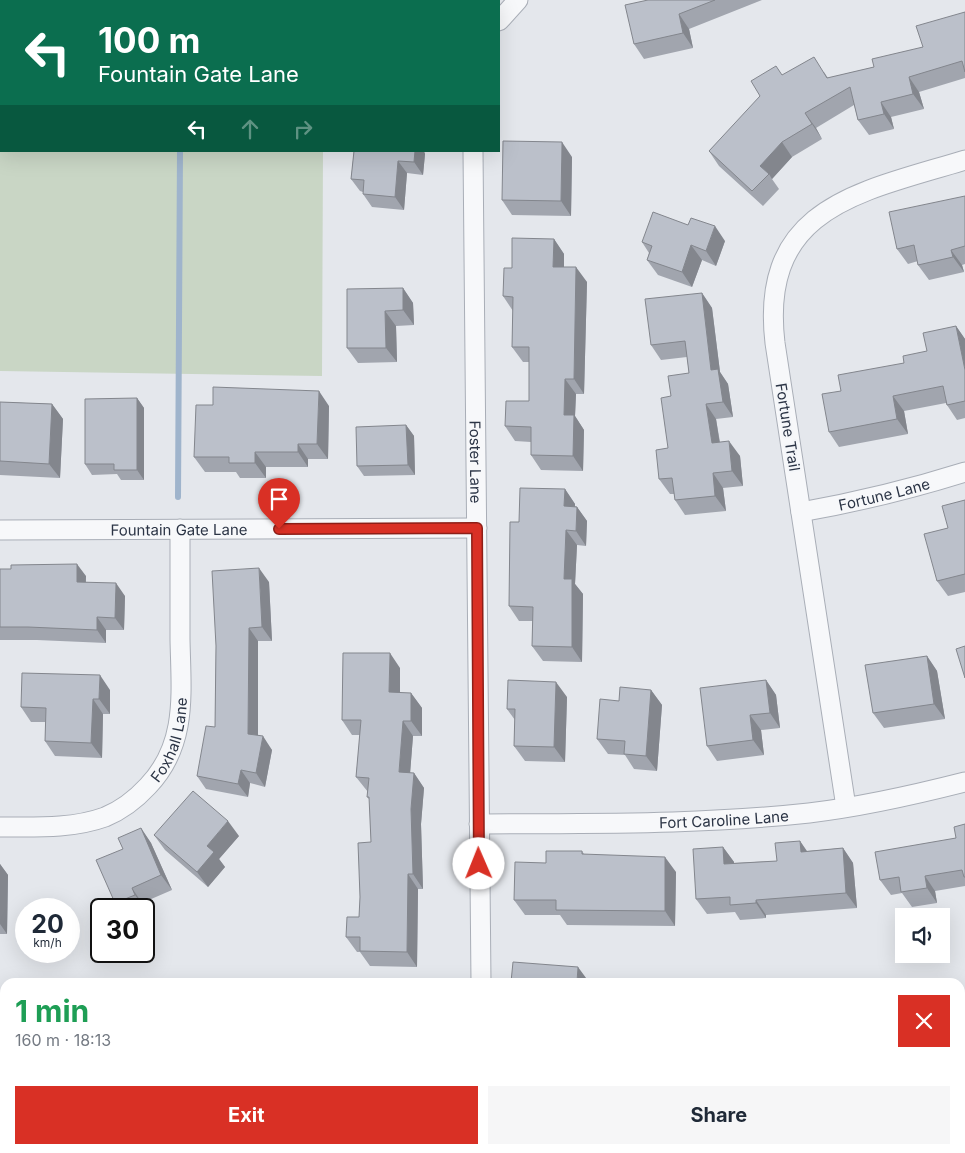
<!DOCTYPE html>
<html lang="en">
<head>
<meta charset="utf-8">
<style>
	body { margin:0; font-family:Inter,sans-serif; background:#f6f6f7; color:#1f2937; height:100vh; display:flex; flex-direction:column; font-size:19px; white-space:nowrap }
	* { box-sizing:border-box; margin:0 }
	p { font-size:16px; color:#747a83 }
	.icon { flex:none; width:28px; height:28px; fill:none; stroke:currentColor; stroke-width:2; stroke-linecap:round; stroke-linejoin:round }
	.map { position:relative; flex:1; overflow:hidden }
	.side { position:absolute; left:0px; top:978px; width:965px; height:176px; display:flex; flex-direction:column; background:#fff; border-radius:15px 15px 0 0; box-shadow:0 5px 20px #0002 }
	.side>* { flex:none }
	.hud { position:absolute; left:0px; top:0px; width:500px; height:152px; box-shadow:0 5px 20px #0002; background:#0b6e4f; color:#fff; overflow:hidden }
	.tools { position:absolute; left:895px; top:908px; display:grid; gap:10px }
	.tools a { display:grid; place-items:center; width:55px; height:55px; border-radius:0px; background:#fff; box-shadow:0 5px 20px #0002; font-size:25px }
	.speed { position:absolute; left:15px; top:898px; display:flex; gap:10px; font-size:25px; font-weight:700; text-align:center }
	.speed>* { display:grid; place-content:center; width:65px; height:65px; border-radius:50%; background:#fff; box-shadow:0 5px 20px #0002; line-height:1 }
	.speed small { font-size:12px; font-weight:400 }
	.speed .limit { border:2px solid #111; border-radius:8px; background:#fff; color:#111 }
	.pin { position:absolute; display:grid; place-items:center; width:42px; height:42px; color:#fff; margin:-51px -21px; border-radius:50% 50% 50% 0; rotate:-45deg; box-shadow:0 0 5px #0007 }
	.pin .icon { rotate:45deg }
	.me { position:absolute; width:55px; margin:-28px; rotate:359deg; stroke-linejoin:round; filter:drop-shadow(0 0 4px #0008) }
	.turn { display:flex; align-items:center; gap:18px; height:105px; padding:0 15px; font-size:22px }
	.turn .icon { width:65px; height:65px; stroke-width:2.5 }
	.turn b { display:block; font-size:35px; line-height:42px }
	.lanes { display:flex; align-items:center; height:48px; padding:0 15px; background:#0003; justify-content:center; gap:25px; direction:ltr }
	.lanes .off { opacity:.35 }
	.round { display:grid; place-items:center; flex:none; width:52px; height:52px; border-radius:0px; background:#f6f6f7 }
	.head { display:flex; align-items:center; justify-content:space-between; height:85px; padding:0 15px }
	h1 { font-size:30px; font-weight:700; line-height:38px; color:#1e9e55 }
	.button { display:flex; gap:10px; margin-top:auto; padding:10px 15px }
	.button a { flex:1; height:58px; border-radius:0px; background:#d93025; color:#fff; font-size:20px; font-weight:700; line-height:58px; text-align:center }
	.button a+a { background:#f6f6f7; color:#1f2937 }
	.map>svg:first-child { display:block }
</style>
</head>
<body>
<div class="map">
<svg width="965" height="1153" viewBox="0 0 965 1153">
	<rect width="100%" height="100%" fill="#e4e7ec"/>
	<path fill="#c9d6c5" d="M 0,0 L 310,0 L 311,1 L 1,1 L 1,151 L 323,151 L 322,376 L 0,371 Z"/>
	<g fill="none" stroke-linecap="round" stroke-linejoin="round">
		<path stroke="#9fb4cc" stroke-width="6" d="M 181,1 L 181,0
			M 178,497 L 180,151"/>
		<g stroke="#a9aeb7" stroke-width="21">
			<g id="minor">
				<path d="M 499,21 L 518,0"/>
				<path id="s1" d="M 473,151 L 481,982"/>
				<path id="s2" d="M 801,512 C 857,502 911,489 965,472"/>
				<path id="s3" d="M 0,530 L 477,528"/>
				<path d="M 846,807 L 775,343 C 759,206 861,192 965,160"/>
				<path id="s4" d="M 479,824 C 588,823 699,825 809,813 C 861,807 914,795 965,782"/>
				<path id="s5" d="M 0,827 C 35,827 72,829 105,817 C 122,810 136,799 148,786 C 188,744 181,693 180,639 C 180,602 180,566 180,529"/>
				<path d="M 960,1092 L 965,1091"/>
				<path d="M 0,1136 L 5,1135"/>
				<path d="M 899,1149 L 899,1153"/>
			</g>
		</g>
		<use href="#minor" stroke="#f7f8fa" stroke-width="19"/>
	</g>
	<path fill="#a1a5ae" d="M 648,0 L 762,0 L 689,29 L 693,48 L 644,59 L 634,44 Z
		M 965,12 L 965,78 L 919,92 L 924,109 L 891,117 L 894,129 L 869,135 L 858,120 L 854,105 L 816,128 L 822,139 L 792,157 L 772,179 L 779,189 L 763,206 L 719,166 L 709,151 L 783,75 L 824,72 L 828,78 L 874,67 L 923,47 Z
		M 354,151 L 424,152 L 425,154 L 423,175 L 407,173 L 404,210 L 372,207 L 363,194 L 363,192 L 360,191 L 351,179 Z
		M 572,157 L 571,216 L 512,215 L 502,200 Z
		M 965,196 L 965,264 L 962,265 L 964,272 L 929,280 L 918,265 L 918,261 L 908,264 L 897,249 Z
		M 554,239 L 564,254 L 564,267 L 587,282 L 584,394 L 576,394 L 575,416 L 584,430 L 583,471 L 541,470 L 531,455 L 531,442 L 515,441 L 505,426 L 529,401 L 529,362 L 523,362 L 512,347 L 513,311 L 503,296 L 512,268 Z
		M 725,241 L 716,266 L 702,260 L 692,287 L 658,275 L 647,260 L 649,253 L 642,242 Z
		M 403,288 L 413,303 L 414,325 L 396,326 L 397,362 L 358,363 L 347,348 Z
		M 702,293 L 712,308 L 720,372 L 728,384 L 733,417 L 716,419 L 720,442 L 740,456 L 743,486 L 723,488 L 726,511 L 685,515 L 675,500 L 674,494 L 670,494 L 659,479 L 668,448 L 671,396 L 689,373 L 687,357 L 661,360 L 651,345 Z
		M 956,326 L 965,339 L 965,418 L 957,420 L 947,405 L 946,403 L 904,411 L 908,434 L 839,447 L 829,432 L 841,391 L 904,363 L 927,351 Z
		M 137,398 L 144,408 L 144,480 L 121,480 L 117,474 L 92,475 L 85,464 Z
		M 0,402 L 52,404 L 63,419 L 60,478 L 0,475 Z
		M 329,406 L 328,459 L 308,459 L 308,467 L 266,467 L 266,478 L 240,478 L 236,472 L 205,472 L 194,457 Z
		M 406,425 L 414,436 L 415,475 L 364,476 L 357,466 Z
		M 565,489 L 575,504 L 575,506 L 577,507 L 587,521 L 586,546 L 577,545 L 575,584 L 583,594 L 582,662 L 543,661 L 532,646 L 533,621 L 519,621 L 509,606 L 519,522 Z
		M 965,500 L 965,592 L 948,596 L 937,581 Z
		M 0,569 L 86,576 L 86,582 L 125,596 L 124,630 L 106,630 L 106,643 L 37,640 L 0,640 Z
		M 269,582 L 272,641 L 258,641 L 258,736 L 272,750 L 265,787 L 250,783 L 248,797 L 206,789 L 197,776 L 215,727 L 216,646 Z
		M 927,656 L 937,671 L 945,719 L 884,728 L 873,713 Z
		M 400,668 L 400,693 L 411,693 L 422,708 L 422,736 L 413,736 L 410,773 L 414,773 L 424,788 L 421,824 L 423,889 L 418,889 L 417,967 L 370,966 L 360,952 L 357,952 L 346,937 L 359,917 L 371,842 L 370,800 L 367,797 L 368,792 L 356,777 L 360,735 L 352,735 L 342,720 Z
		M 766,680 L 776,695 L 780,728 L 761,730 L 764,755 L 717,761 L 707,746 Z
		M 110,690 L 110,714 L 103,714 L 102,758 L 55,756 L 45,741 L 46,722 L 31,722 L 21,707 Z
		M 651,690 L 662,705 L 657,771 L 634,769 L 625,755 L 608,754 L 597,739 L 619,701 Z
		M 567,697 L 565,762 L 525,761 L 514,746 L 515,720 L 507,709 Z
		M 965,824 L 965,886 L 935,891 L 937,903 L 912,907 L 902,893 L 891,895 L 880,880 L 956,838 Z
		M 141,828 L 151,843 L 172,890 L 142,903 L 146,910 L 144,911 L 144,909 L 119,909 L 115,903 L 123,849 Z
		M 154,835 L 239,836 L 219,859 L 225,867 L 208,887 L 165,850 Z
		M 800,841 L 807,851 L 843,848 L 853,863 L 857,908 L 766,915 L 766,918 L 740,920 L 735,912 L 707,914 L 696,899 L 723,847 L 734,862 L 734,863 L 777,861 Z
		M 582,851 L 584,854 L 676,872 L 675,926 L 567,925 L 560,915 L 525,915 L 514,900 L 546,863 Z
		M 0,864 L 8,875 L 7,934 L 0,934 Z"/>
	<path fill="#83868d" d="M 414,0 L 423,0 L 424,1 L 414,1 Z
		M 679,14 L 689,29 L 693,48 L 683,33 Z
		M 909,77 L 919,92 L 924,109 L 913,94 Z
		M 881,102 L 891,117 L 894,129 L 884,114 Z
		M 805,113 L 816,128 L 822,139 L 812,124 Z
		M 562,142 L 572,157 L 571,216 L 561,201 Z
		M 782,142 L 792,157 L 772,179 L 769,174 L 760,166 Z
		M 415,151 L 424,151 L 425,154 L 423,175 L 414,162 Z
		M 398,161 L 407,173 L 404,210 L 395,197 Z
		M 715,226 L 725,241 L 716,266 L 706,251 Z
		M 554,239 L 564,254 L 564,282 L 553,267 Z
		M 691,245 L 702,260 L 692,287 L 682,272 Z
		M 951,250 L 962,265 L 964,272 L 953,257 Z
		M 576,267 L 587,282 L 584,394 L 574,379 Z
		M 403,288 L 413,303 L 414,325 L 403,310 Z
		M 702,293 L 712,308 L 720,372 L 728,384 L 733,417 L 723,402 L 711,370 Z
		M 385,311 L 396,326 L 397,362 L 386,348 Z
		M 956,326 L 965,339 L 965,370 Z
		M 565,379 L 576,394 L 575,416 L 584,430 L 583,471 L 573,456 L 564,415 Z
		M 319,391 L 329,406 L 328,459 L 317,444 Z
		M 893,396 L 904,411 L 908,434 L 897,419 Z
		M 137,398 L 144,408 L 144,480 L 137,470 Z
		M 52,404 L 63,419 L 60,478 L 49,464 Z
		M 706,404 L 716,419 L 722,458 L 712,443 Z
		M 406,425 L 414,436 L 415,475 L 408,465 Z
		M 729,441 L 740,456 L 743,486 L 732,471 Z
		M 298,444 L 308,459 L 308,467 L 298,452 Z
		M 255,452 L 266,467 L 266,478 L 255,463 Z
		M 713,473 L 723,488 L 726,511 L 715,496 Z
		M 565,489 L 575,504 L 575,521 L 564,506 Z
		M 577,507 L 587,521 L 586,546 L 576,531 Z
		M 566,530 L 577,545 L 575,584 L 583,594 L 582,662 L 572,647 L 564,579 Z
		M 77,564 L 86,576 L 85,595 L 77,582 Z
		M 259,568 L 269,582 L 272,641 L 262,627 Z
		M 116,583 L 125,596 L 124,630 L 115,618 Z
		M 97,617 L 106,630 L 106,643 L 97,630 Z
		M 249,628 L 258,641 L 258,747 L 248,734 Z
		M 390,653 L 400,668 L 400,707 L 389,692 Z
		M 927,656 L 937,671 L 945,719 L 934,704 Z
		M 100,675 L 110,690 L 110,714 L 99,699 Z
		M 766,680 L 776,695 L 780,728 L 770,713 Z
		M 556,682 L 567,697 L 565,762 L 554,747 Z
		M 651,690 L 662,705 L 657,771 L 646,756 Z
		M 411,693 L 422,708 L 422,736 L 411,721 Z
		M 93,699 L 103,714 L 102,758 L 91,743 Z
		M 750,715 L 761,730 L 764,755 L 753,740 Z
		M 403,721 L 413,736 L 409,787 L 399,772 Z
		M 263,736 L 272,750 L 265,787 L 256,773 Z
		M 241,770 L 250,783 L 248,797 L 238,784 Z
		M 414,773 L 424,788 L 421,824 L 423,889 L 413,874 L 411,809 Z
		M 228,821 L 239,836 L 219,859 L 225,867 L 208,887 L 197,872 L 207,846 Z
		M 141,828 L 151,843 L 172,890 L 161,875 Z
		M 800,841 L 810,856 L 801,852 Z
		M 723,847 L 734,862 L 735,879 L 724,864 Z
		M 843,848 L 853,863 L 857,908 L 846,893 Z
		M 665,857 L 676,872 L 675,926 L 665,911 Z
		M 0,864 L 8,875 L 7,934 L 0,924 Z
		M 408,874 L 418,889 L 417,967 L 407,952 Z
		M 925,876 L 935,891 L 937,903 L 927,888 Z
		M 132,888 L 142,903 L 146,910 L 135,895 Z
		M 756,900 L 766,915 L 766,918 L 756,903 Z
		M 578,967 L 589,982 L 577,982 Z"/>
	<path fill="#bbc0ca" stroke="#83868d" d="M 341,0 L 414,0 L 414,1 L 341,1 Z
		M 648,0 L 715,0 L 679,14 L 683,33 L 634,44 L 625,5 Z
		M 965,12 L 965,72 L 962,61 L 909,77 L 913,94 L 881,102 L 884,114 L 858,120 L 850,87 L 805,113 L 812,124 L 782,142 L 760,166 L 769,174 L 752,191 L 709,151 L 760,96 L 751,81 L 776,66 L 782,75 L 814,57 L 827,78 L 874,67 L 872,59 L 923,47 L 916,26 Z
		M 503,141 L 562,142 L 561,201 L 502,200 Z
		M 354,151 L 415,151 L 414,162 L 398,161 L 395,197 L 363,194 L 364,180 L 351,179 Z
		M 965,196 L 965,246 L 951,250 L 953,257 L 918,265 L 914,245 L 897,249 L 889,212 Z
		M 653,212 L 688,225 L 691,218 L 715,226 L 706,251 L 691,245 L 682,272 L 647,260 L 652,246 L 642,242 Z
		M 512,238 L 554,239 L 553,267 L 576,267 L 574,379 L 565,379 L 564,415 L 574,415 L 573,456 L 531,455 L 531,427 L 505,426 L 506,401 L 529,401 L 529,347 L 512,347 L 513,297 L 503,296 L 504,268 L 512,268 Z
		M 403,288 L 403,310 L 385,311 L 386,348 L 347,348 L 347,289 Z
		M 702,293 L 711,370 L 718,369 L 723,402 L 706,404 L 712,443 L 729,441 L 732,471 L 713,473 L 715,496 L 675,500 L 672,478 L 659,479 L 656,450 L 668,448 L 661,398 L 671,396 L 668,376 L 689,373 L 685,341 L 651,345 L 645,299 Z
		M 956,326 L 965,370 L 965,401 L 947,405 L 943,386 L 893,396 L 897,419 L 829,432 L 822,394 L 841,391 L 838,375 L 904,363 L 903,356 L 927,351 L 923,333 Z
		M 213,387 L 319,391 L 317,444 L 298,444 L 298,452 L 255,452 L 255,463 L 229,463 L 229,457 L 194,457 L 196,405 L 213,405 Z
		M 137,398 L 137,470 L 114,470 L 114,464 L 85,464 L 85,399 Z
		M 0,402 L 52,404 L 49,464 L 0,461 Z
		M 406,425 L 408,465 L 357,466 L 356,427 Z
		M 520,488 L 565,489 L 564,506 L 577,507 L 576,531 L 566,530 L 564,579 L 572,579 L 572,647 L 532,646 L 533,607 L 509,606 L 510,522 L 519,522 Z
		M 965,500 L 965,574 L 937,581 L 924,534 L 948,528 L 942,506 Z
		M 77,564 L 77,582 L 116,583 L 115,618 L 97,617 L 97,630 L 28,627 L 0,627 L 0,569 L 11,569 L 11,565 Z
		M 259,568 L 262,627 L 249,628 L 248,734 L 263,736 L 256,773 L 241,770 L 238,784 L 197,776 L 206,726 L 215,727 L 216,646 L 212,571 Z
		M 965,646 L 965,678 L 956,649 Z
		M 343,653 L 390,653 L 389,692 L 411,693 L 411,721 L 403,721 L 399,772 L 414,773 L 411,809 L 413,874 L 408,874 L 407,952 L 360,951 L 360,937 L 346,937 L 347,917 L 359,917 L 360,897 L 358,843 L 371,842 L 369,797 L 367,797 L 369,778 L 356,777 L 361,720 L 342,720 Z
		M 927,656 L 934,704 L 873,713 L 865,665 Z
		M 22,673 L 100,675 L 99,699 L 93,699 L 91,743 L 45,741 L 46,708 L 21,707 Z
		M 508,680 L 556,682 L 554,747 L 514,746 L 515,709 L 507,709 Z
		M 766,680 L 770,713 L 750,715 L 753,740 L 707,746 L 700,688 Z
		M 620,687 L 651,690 L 646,756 L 624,754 L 625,741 L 597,739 L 600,699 L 619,701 Z
		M 193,791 L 228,821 L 207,846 L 214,852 L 197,872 L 154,835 Z
		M 965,824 L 965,877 L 964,877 L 962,870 L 925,876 L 927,888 L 901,892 L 899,877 L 880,880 L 875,852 L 956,838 L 954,827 Z
		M 141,828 L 161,875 L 132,888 L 135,895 L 115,903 L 96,860 L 123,849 L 118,838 Z
		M 800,841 L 801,852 L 843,848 L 846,893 L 756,900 L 756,903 L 730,905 L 730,897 L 696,899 L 693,849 L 723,847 L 724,864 L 777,861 L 775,843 Z
		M 546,851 L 582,851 L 582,854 L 665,857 L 665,911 L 556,910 L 556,900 L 514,900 L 515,862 L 546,863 Z
		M 513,962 L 578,967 L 577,982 L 511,982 Z
		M 965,1127 L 965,1153 L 943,1153 L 942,1149 L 960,1149 L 960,1128 Z
		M 834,1150 L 834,1153 L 786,1153 Z"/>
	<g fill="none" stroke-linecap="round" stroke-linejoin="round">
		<g stroke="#8d1f18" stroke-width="12">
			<path id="route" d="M 279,529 L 477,528 L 479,864"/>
		</g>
		<use href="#route" stroke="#d93025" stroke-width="9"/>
	</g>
	<g text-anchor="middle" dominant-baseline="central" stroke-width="4" stroke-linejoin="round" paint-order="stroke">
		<g font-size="15" fill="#2b3445" stroke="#f4f6f9">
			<text transform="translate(788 427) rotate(81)">Fortune Trail</text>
			<text stroke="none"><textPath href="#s1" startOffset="311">Foster Lane</textPath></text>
			<text stroke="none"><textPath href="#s2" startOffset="85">Fortune Lane</textPath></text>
			<text stroke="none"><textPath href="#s3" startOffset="179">Fountain Gate Lane</textPath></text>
			<text stroke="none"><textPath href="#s5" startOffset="212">Foxhall Lane</textPath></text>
			<text stroke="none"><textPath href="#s4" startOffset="245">Fort Caroline Lane</textPath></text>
		</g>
	</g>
</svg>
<div class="tools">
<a><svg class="icon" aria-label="sound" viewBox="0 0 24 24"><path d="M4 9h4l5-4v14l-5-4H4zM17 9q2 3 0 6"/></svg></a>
</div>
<div class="speed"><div>20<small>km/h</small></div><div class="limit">30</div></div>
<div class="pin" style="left:279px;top:529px;background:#d93025"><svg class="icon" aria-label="arrive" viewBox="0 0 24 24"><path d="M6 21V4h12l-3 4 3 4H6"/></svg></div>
<svg class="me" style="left:479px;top:864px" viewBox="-20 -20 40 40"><circle r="19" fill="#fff"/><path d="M0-13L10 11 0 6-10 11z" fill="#d93025"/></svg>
<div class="hud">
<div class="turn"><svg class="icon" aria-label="left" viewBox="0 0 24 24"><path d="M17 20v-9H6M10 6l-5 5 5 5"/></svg><div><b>100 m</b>Fountain Gate Lane</div></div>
<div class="lanes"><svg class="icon" aria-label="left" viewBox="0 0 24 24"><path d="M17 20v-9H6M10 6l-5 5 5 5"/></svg><svg class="icon off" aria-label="ahead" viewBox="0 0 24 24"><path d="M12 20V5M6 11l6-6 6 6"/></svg><svg class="icon off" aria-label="right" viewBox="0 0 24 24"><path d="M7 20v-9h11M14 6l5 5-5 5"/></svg></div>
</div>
<section class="side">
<div class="head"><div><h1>1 min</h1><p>160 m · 18:13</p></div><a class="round" style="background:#d93025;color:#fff"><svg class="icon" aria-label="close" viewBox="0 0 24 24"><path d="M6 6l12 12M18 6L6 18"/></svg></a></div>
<div class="button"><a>Exit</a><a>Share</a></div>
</section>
</div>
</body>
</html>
